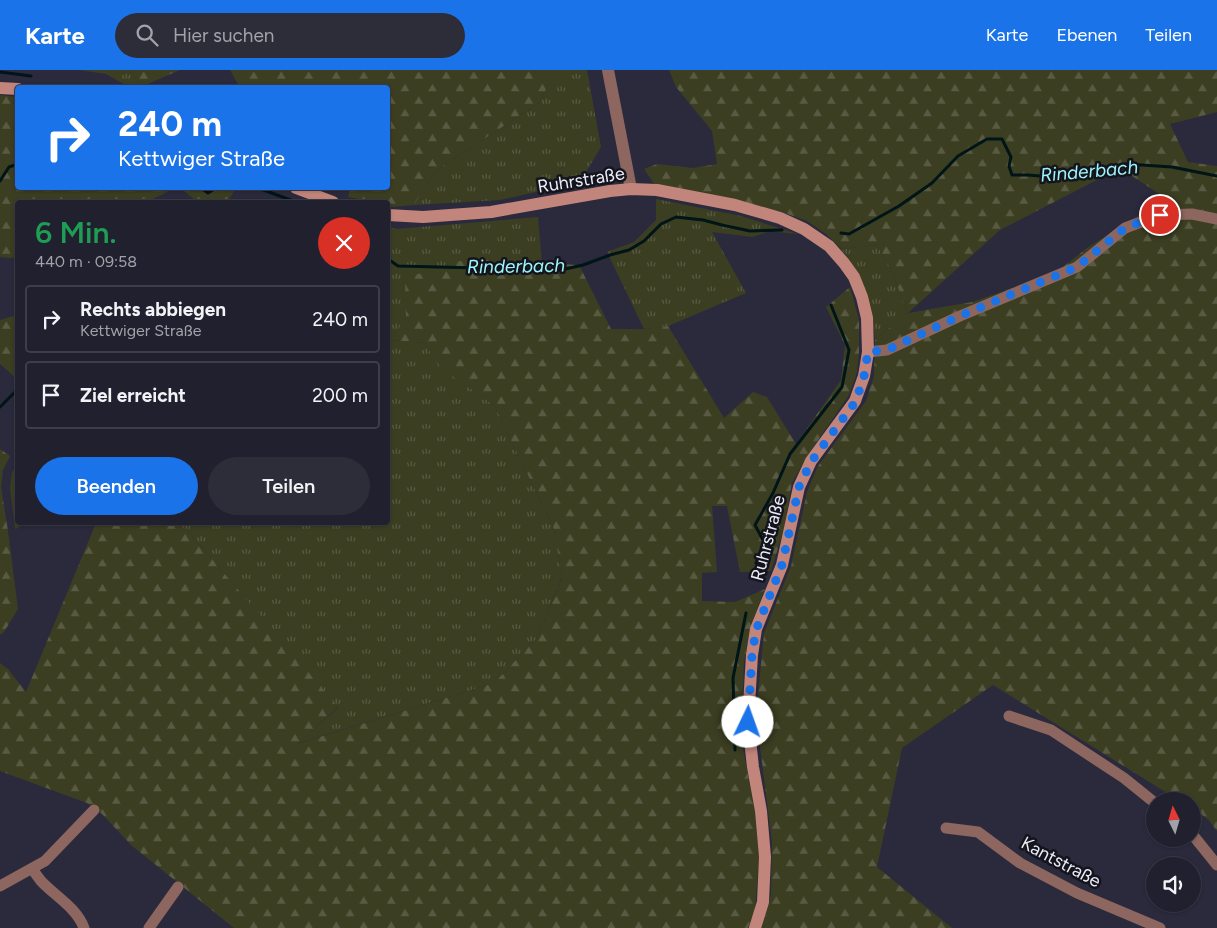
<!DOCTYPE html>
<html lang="de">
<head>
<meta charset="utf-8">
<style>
	body { margin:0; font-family:Figtree,sans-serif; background:#2d2d3a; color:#f1f3f6; height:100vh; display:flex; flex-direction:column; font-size:19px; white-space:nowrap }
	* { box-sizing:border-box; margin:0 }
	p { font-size:16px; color:#a2a3aa }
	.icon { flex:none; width:28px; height:28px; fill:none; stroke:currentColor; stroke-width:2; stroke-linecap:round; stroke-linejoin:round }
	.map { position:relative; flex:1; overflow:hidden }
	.details { position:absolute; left:15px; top:130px; width:375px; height:325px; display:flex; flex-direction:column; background:#20202e; border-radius:5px; box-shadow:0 1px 4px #0004,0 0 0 1px #3d3e4a }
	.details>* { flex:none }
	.banner { position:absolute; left:15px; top:15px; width:375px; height:105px; border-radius:5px; box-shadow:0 1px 4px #0004,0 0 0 1px #3d3e4a; background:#1a73e8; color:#fff; overflow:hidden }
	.needle { width:32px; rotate:355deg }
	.fabs { position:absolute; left:1146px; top:722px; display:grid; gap:10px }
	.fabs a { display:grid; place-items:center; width:55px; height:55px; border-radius:50%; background:#20202e; box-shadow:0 1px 4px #0004,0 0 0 1px #3d3e4a; font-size:25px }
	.pin { position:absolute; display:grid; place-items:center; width:42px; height:42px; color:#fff; margin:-21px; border:2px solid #fff; border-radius:50%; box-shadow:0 1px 5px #0007 }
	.me { position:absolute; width:55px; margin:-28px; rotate:3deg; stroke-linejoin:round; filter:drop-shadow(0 0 4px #0008) }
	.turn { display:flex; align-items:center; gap:18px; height:105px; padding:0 20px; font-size:22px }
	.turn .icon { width:65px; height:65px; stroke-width:2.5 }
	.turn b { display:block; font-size:35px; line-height:42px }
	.round { display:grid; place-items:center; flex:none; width:52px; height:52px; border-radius:26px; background:#2d2d3a }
	.summary { display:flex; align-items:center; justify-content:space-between; height:85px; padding:0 20px }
	h1 { font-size:30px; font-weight:600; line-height:38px; color:#1e9e55 }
	.action { display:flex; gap:10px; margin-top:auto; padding:10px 20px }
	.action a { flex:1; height:58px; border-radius:30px; background:#1a73e8; color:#fff; font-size:20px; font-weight:600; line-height:58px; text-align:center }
	.action a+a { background:#2d2d3a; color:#f1f3f6 }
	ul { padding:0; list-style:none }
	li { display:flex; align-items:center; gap:15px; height:68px; margin:0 10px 8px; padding:0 10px; border:2px solid #3d3e4a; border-radius:5px }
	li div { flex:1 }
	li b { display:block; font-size:19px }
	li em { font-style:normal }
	header { display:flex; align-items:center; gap:30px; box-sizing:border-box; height:70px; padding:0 25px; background:#1a73e8; color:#fff }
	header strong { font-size:24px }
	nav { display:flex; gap:28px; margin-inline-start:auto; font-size:18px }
	.search { width:350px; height:45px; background:#2d2d3a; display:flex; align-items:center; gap:12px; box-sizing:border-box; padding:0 18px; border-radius:28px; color:#a2a3aa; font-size:19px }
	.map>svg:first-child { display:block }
</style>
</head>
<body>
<header>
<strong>Karte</strong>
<div class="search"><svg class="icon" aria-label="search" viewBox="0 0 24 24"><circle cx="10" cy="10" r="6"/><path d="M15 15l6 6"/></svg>Hier suchen</div>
<nav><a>Karte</a><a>Ebenen</a><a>Teilen</a></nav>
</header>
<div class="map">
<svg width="1217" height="858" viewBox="0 0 1217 858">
	<defs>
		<pattern id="grass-tufts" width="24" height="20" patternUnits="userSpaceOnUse" patternTransform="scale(1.25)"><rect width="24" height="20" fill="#3b3e21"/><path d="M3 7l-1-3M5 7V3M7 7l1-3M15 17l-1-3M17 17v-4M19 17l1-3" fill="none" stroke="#585a42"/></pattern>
		<pattern id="forest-firs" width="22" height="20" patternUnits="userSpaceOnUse" patternTransform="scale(1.25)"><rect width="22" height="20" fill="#3b3e21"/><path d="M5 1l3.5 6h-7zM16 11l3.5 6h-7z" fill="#585a42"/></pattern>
	</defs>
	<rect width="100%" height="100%" fill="#2b2a3d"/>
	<path fill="url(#grass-tufts)" d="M 79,0 L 128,0 L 144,17 L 129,17 L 106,4 Z
		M 556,0 L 587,0 L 601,77 L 580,112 L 500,130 L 414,135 L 435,101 L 539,33 Z
		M 656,129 L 741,146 L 798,164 L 767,161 L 768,162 L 752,167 L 712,162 L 746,223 L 668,256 L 644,259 L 607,182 L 634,172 L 656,150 Z
		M 538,147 L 542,194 L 467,189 L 406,248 L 391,270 L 424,273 L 442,298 L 494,335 L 554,459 L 562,507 L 537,568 L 494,613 L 296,674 L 338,638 L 189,462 L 176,453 L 388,452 L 388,157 L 397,159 Z
		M 877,175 L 892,201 L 907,243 L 875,270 C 873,247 869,227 858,205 C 854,196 847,187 841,179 Z
		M 17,396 L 18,452 L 27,453 L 15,459 L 10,418 L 12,402 Z"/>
	<path fill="url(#forest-firs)" fill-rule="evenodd" d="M 128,0 L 180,0 L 143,16 Z
		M 230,0 L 556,0 L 539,33 L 435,101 L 414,135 L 390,137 L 388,136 L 388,132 L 373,132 L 348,127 L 350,118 L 388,118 L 388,18 L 226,17 L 238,14 Z
		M 669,0 L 1217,0 L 1217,42 L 1170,54 L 1188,92 L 1217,96 L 1217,761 L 1208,749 L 1193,739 L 1192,731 L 1180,731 L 993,615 L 902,678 L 877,797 L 952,858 L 762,858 L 771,825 L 772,772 L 756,645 L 764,563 L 791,496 L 807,422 L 818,396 L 866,331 L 874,306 L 875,270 L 907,243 L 892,201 L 877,175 L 841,179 L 826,164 L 807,151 L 782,142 L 655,115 L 644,99 L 657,94 L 693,98 L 717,94 L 712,61 L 676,17 ZM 1120,98 L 1167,129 L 1142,143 L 1087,178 L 1054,204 L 972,232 L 908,243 L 1000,160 Z
		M 0,25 L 17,27 L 18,118 L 176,118 L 146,132 L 18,132 L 17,187 L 11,188 L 0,187 Z
		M 180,118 L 236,118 L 228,131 L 220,132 L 198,132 Z
		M 467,189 L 579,195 L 611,259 L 644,259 L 668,256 L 724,348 L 753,322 L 767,327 L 796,374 L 841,310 L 845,275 L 826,237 L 850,217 L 859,250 L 859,282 L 857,302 L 849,325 L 806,388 L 792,413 L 784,459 L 771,501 L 740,502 L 727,436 L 712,436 L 717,502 L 702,503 L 702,531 L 735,532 L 765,519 L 751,555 L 744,592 L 741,668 L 755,741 L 759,789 L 755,841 L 748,858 L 234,858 L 131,775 L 102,744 L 87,733 L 0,701 L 0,593 L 8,599 L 26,622 L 96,453 L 176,452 L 189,462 L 338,637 L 297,674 L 494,613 L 537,568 L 562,508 L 554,459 L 494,335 L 441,298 L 424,273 L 391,270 L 406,248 L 405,208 Z
		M 17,245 L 18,245 L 17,309 L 0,294 L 0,250 Z
		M 0,379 L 10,386 L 3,400 L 1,417 L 8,461 L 18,539 L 4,562 L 0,565 Z"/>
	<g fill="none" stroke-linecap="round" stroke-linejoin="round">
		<path stroke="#001518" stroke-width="3" d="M 0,2 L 31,6
			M 0,111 L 9,97 L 18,94
			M 201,118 L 208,123 L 216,118
			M 258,118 L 296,132
			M 841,163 L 849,164 L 899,136 L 932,113 L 958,86 L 987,69 L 1002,69 L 1011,87 L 1009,96 L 1012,105 L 1028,105 L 1052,107 L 1087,100 L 1127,94 L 1172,97 L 1217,106
			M 388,189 L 398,196 L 561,200 L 583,195 L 610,185 L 629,180 L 644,171 L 661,154 L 676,147 L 703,150 L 722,155 L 750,161 L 782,160
			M 0,337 L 18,319
			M 756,493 L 764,472 L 755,455 L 773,423 L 790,384 L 842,317 L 849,280 L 831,235
			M 735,680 L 733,608 L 746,543"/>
		<path stroke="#8c665f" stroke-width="11" d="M 868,282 L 887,280 L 960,246 L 1077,197 L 1125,158 L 1160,145 L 1192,144 L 1217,149
			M 1009,646 L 1051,660 L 1124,708 L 1155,733
			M 946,758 L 978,762 L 1020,793 L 1077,823 L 1160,858
			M 1192,764 L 1217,795
			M 32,799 C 35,803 38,807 41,811 C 55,826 77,838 84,858
			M 0,816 L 45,791 L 94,740
			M 149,858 L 178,817"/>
		<path stroke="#8c665f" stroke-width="12" d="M 608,0 L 631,119"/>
		<path stroke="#c2857b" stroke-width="12" d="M 0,18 L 18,19
			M 296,118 L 333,132
			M 388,145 L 423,147 L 491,142 L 610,121 L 631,119 L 657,120 L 735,135 L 780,148 L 804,159 L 829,176 L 844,193 L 854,207 L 862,227 L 867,248 L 868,282 L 864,306 L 855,331 L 811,391 L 799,417 L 782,495 L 756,559 L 752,585 L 748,652 L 753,697 L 761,741 L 765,787 L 763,832 L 755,858"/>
	</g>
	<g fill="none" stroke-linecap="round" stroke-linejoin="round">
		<path stroke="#1a73e8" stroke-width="9" stroke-dasharray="0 16.2" d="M 748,652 L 752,585 L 756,560 L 782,495 L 799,417 L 811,392 L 856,331 L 864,306 L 868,282 L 887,280 L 960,246 L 1077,197 L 1125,158 L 1160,145"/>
	</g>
	<g text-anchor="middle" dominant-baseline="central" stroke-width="5" stroke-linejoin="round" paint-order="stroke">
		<g font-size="18" fill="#ececf9" stroke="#14141c">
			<text transform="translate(581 110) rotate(-9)">Ruhrstraße</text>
			<text transform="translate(768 468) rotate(-75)">Ruhrstraße</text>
			<text transform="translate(1061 792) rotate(28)">Kantstraße</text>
		</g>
		<g font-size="19" font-style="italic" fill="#9df4fc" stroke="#14141c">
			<text transform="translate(1089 101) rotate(-5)">Rinderbach</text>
			<text transform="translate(516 196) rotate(-1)">Rinderbach</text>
		</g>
	</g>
</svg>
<div class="fabs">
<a><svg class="needle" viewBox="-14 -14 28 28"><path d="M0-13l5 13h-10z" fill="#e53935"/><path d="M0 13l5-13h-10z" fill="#a2a3aa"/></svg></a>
<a><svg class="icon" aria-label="sound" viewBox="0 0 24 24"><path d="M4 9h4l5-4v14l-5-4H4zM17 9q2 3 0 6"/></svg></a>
</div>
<div class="pin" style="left:1160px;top:145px;background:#d93025"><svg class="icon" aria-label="arrive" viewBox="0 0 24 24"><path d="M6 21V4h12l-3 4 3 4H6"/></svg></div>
<svg class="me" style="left:748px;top:652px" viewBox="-20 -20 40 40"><circle r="19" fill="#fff"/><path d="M0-13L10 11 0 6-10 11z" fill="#1a73e8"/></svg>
<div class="banner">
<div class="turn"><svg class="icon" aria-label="right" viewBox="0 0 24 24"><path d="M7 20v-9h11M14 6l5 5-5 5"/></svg><div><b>240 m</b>Kettwiger Straße</div></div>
</div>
<section class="details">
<div class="summary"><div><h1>6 Min.</h1><p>440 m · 09:58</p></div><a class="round" style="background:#d93025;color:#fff"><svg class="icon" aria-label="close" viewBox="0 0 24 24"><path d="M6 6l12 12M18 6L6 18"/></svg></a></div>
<ul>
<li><svg class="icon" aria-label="right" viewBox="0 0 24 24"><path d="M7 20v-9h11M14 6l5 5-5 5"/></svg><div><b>Rechts abbiegen</b><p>Kettwiger Straße</p></div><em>240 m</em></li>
<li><svg class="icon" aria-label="arrive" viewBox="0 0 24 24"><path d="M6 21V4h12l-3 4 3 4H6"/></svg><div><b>Ziel erreicht</b></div><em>200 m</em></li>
</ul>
<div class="action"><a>Beenden</a><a>Teilen</a></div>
</section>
</div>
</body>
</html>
